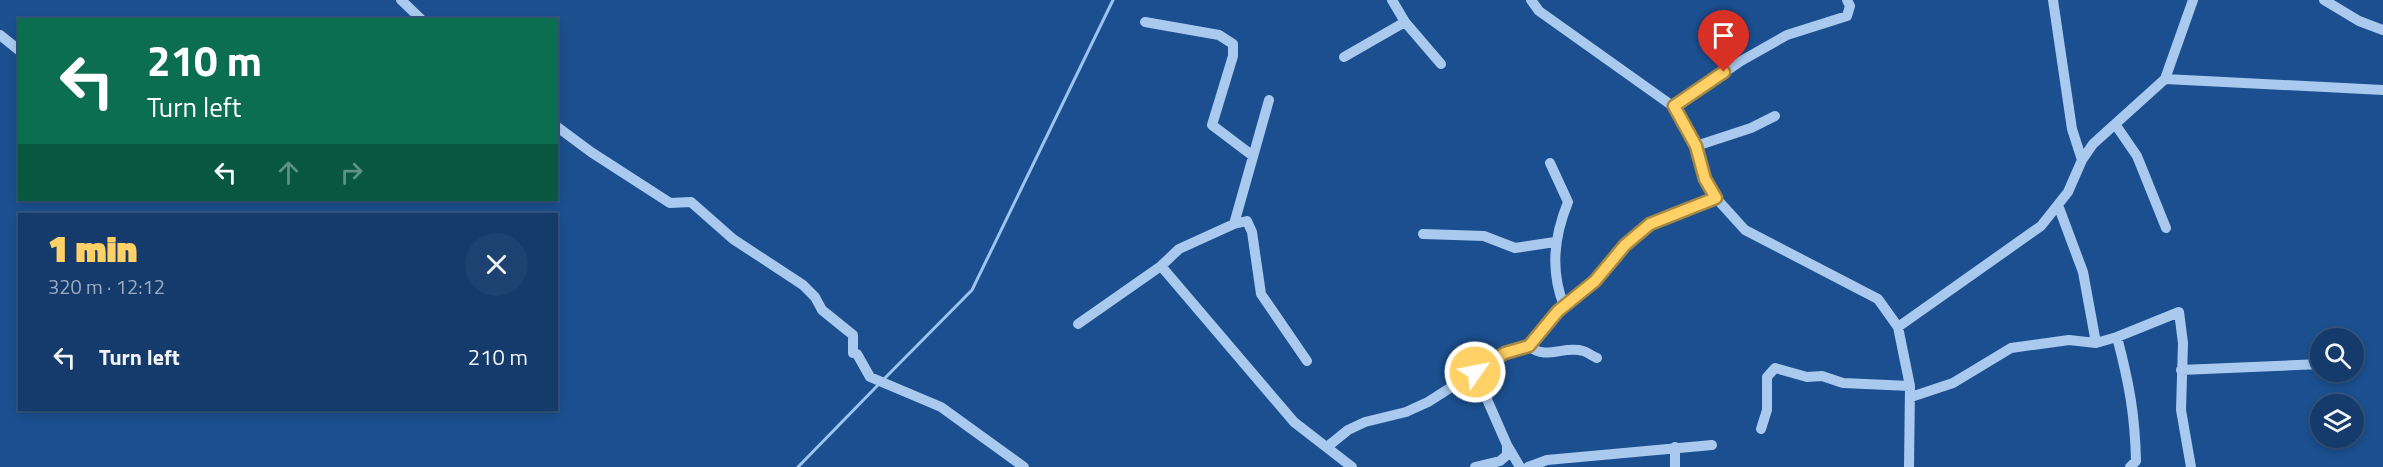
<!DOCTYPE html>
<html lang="en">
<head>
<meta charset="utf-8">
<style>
	body { margin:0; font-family:"Titillium Web",sans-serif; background:#1d4271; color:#f1f3f6; height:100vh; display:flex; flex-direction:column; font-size:22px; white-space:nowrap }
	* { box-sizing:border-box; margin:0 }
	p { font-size:20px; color:#9dadc1 }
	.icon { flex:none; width:33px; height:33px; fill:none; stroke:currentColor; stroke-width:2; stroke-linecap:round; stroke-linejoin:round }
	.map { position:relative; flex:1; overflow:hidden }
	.sheet { position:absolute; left:18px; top:213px; width:540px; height:198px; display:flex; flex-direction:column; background:#143b6b; border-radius:0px; box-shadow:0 3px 9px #0003,0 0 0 2px #33557e }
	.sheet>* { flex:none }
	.hud { position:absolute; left:18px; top:18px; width:540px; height:183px; border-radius:0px; box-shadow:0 3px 9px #0003,0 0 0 2px #33557e; background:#0b6e4f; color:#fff; overflow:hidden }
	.controls { position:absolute; left:2310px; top:328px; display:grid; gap:12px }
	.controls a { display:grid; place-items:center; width:54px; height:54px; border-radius:50%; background:#143b6b; box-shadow:0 3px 9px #0003,0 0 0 2px #33557e; font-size:30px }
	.pin { position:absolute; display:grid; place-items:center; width:51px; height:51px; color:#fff; margin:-62px -26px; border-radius:50% 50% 50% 0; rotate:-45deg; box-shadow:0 0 6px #0007 }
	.pin .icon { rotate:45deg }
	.me { position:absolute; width:66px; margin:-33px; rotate:57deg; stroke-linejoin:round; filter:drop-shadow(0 0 4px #0008) }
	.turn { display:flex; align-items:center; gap:21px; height:126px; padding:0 30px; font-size:27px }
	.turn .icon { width:78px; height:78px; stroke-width:2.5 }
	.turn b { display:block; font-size:42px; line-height:51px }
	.lanes { display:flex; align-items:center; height:57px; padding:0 30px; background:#0003; justify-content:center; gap:30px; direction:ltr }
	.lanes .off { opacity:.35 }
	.round { display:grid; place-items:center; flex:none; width:63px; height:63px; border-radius:32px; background:#1d4271 }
	.overview { display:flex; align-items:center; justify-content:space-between; height:102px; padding:0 30px }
	h1 { font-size:36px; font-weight:800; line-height:45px; color:#ffd166 }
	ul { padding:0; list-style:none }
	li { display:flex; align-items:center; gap:18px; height:84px; padding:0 30px }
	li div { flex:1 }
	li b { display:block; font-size:22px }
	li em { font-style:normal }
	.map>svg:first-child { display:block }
</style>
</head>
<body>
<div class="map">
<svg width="2383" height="467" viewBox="0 0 2383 467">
	<rect width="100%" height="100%" fill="#1b4f8f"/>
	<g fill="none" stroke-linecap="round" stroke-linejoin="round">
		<path stroke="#9cc4f0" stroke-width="3" d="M 883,380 L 972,290 L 1113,0
			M 798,467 L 878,385"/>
		<path stroke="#a9c9ee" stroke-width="10" d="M 401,0 L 422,20
			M 1392,0 L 1405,22 L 1441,64
			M 1531,0 L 1539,11 L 1674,107 L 1696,146 L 1705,179 L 1716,198 L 1745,230 L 1878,299 L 1898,327 L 1910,386 L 1909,467
			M 2053,0 L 2072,129 L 2082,160
			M 2324,0 L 2359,21 L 2383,30
			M 1145,22 L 1219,35 L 1233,44 L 1233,56 L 1212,125 L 1253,156
			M 0,35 L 20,51
			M 1344,57 L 1405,22
			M 2165,79 L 2383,90
			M 1674,107 L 1741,61 L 1787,35 L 1847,16 L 1850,6 L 1847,0
			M 2115,124 L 2137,156 L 2166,228
			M 556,126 L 591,152 L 670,203 L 691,202 L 733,239 L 803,285 L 815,297 L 822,310 L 853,335 L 853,353 L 857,354 L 870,377 L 941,407 L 1024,467
			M 1696,146 L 1751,128 L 1775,116
			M 1550,163 L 1568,202 C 1554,237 1550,270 1564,306
			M 2058,205 L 2083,272 L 2096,343
			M 1234,224 L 1247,221 L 1252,232 L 1261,294 L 1307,361
			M 1423,234 L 1484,236 L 1515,248 L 1555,242
			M 1161,266 L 1294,422 L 1352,467
			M 1078,324 L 1161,266 L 1179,249 L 1234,224 L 1269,100
			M 1898,327 L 2041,226 L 2068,192 L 2082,160 L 2093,144 L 2165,79 L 2193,0
			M 2117,337 C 2129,383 2135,414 2136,461 L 2130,467
			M 1529,346 C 1546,361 1564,345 1583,351 C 1587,352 1592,356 1597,358
			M 2181,370 L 2320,364
			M 1911,397 L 1953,383 L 2011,348 L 2069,340 L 2096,343 L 2117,337 L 2179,312 L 2183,343 L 2181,410 L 2191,467
			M 1761,429 L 1767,410 L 1767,377 L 1775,368 L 1807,377 L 1822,376 L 1843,383 L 1910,386
			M 1327,447 L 1348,430 L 1365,422 L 1406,412 L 1428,402 L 1475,372
			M 1675,447 L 1675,467
			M 1475,467 L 1500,461 L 1507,455 L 1507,446
			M 1520,467 L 1507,445 L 1475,372 L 1505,353 L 1529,346 L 1558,311 L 1595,281 L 1625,245 L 1650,224 L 1716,198
			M 1528,467 L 1547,460 L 1712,445"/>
	</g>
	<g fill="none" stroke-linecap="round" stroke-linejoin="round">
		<g stroke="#a68842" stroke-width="15">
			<path id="route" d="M 1475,372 L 1505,353 L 1529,346 L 1558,311 L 1595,281 L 1625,245 L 1650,224 L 1716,198 L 1705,179 L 1696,146 L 1674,106 L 1724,72"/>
		</g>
		<use href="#route" stroke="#ffd166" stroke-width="10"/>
	</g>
</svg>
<div class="controls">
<a><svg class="icon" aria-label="search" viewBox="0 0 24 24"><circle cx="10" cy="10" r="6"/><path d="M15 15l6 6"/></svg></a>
<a><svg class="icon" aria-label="layers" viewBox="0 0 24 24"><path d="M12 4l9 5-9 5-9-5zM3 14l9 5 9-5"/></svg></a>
</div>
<div class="pin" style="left:1724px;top:72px;background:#d93025"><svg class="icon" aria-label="arrive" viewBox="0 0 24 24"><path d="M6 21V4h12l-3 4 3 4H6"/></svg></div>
<svg class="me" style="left:1475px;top:372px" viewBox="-20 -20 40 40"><circle r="17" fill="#ffd166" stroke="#fff" stroke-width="3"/><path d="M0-11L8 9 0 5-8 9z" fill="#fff"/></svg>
<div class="hud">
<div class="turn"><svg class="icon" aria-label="left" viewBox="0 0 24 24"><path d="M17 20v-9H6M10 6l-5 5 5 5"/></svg><div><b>210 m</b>Turn left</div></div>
<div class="lanes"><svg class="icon" aria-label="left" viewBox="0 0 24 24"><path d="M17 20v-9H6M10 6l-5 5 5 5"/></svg><svg class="icon off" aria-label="ahead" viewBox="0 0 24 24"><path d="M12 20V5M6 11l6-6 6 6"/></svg><svg class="icon off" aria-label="right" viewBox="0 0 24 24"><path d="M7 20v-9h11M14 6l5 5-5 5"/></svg></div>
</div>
<section class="sheet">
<div class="overview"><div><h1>1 min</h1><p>320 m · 12:12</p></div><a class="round"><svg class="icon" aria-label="close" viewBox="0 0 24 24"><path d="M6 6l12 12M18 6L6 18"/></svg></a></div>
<ul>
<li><svg class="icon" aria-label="left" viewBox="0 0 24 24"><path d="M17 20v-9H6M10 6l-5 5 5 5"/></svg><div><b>Turn left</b></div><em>210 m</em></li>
</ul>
</section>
</div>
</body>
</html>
